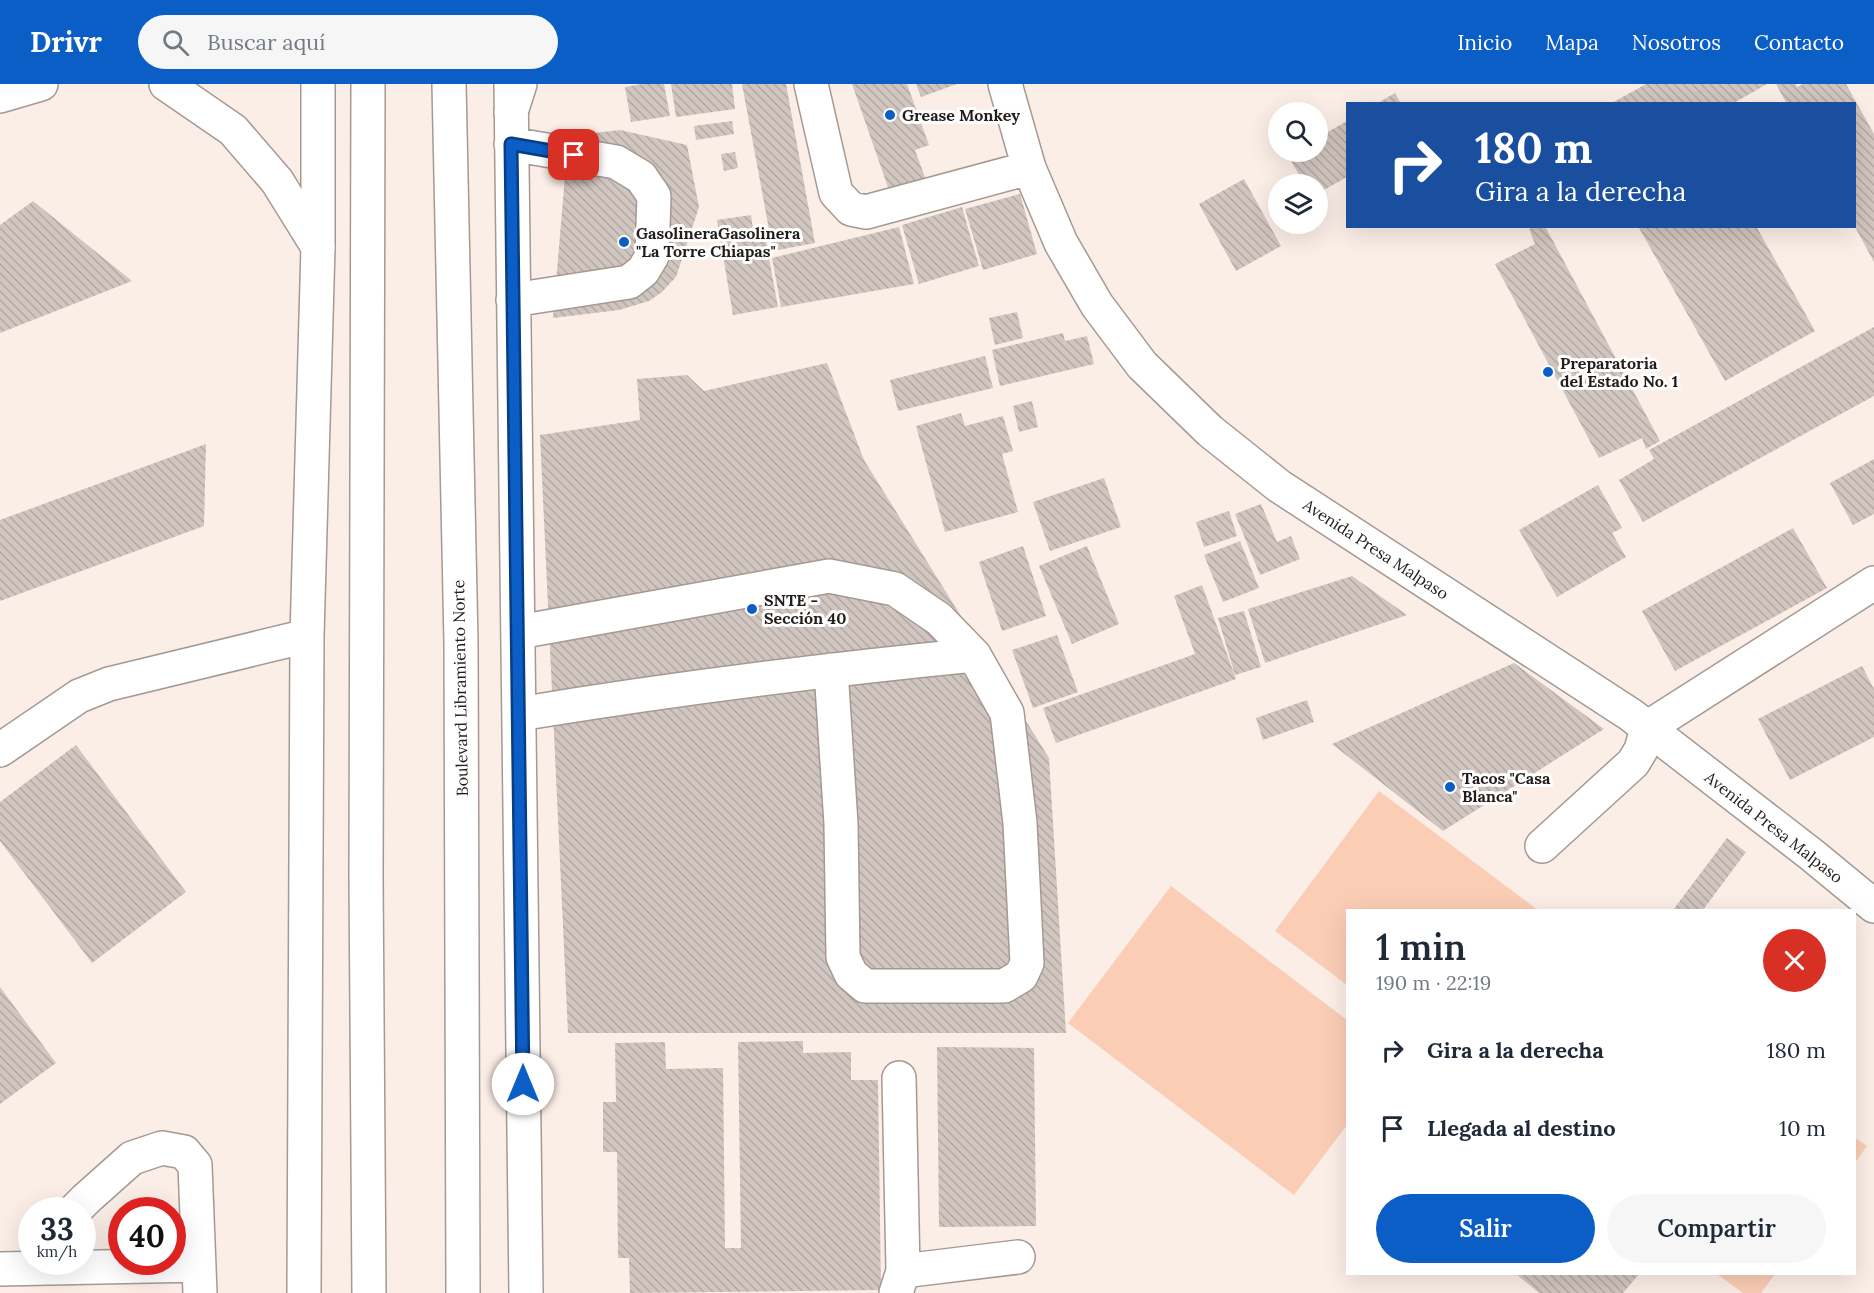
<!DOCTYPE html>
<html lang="es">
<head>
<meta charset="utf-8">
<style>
	body { margin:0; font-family:Lora,serif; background:#f6f6f7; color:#1f2937; height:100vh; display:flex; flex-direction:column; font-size:22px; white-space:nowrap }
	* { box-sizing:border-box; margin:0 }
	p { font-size:20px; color:#747a83 }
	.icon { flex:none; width:33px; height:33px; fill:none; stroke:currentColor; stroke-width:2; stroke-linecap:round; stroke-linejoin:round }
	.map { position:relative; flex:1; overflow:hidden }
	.drawer { position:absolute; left:1346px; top:825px; width:510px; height:366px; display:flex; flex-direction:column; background:#fff; border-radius:0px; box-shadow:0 6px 24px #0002 }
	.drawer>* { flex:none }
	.top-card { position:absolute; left:1346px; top:18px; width:510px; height:126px; border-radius:0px; box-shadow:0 6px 24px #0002; background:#1a4fa0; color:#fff; overflow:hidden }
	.fabs { position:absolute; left:1268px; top:18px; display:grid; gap:12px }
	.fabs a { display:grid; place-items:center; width:60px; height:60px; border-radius:50%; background:#fff; box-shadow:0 6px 24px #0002; font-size:30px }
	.speed { position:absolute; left:18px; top:1113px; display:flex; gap:12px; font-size:30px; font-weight:700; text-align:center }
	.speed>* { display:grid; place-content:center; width:78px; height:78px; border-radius:50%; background:#fff; box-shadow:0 6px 24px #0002; line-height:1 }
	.speed small { font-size:15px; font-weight:400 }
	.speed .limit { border:9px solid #d22; background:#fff; color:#111 }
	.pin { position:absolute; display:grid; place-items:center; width:51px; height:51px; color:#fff; margin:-26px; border-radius:12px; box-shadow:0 3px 9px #0006 }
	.me { position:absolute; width:66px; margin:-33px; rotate:0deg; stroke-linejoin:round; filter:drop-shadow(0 0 4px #0008) }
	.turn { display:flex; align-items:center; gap:21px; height:126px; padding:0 30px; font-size:27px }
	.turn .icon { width:78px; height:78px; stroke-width:2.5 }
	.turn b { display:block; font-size:42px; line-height:51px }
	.round { display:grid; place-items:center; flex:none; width:63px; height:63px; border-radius:32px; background:#f6f6f7 }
	.headline { display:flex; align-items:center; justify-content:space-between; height:102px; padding:0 30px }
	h1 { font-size:36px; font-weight:600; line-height:45px }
	.action { display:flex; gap:12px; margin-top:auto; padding:12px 30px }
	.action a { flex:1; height:69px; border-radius:36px; background:#0c5ec7; color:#fff; font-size:24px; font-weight:600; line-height:69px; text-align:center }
	.action a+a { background:#f6f6f7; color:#1f2937 }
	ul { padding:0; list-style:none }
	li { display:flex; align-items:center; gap:18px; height:78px; padding:0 30px }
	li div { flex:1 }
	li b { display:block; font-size:22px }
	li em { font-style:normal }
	header { display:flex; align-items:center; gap:36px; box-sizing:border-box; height:84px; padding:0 30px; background:#0c5ec7; color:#fff }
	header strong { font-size:28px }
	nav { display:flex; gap:33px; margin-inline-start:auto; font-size:21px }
	.search { width:420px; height:54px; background:#f6f6f7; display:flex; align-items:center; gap:15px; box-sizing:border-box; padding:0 21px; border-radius:33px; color:#747a83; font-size:22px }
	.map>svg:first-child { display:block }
</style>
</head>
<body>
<header>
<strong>Drivr</strong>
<div class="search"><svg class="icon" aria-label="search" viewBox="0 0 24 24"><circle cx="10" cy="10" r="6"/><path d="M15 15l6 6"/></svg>Buscar aquí</div>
<nav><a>Inicio</a><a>Mapa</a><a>Nosotros</a><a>Contacto</a></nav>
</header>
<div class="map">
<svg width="1874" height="1209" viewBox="0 0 1874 1209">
	<defs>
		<pattern id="building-back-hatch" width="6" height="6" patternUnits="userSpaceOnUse" patternTransform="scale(1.5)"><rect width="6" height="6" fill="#d1c5bf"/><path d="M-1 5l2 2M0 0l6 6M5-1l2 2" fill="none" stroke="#b3a9a4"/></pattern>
	</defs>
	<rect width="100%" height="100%" fill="#fbeee7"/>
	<path fill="#fbcdb5" d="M 1379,707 L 1538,826 L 1347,826 L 1347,901 L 1275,847 Z
		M 1171,802 L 1347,936 L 1347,1041 L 1294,1111 L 1068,939 Z
		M 1854,1053 L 1867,1062 L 1854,1080 Z
		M 1717,1190 L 1775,1190 L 1761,1209 L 1743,1209 Z"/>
	<path fill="url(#building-back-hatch)" d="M 642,0 L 664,0 L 670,32 L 631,38 L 625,3 Z
		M 671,0 L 732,0 L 735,25 L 676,33 Z
		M 742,0 L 786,0 L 815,159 L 773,167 Z
		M 852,0 L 907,0 L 929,61 L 915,66 L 927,99 L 891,112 Z
		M 916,0 L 957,0 L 921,13 Z
		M 1646,0 L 1767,0 L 1732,20 L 1610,20 Z
		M 1776,0 L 1796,0 L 1797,3 L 1803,0 L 1846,0 L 1874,50 L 1874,178 L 1854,141 L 1854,20 L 1787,20 Z
		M 1395,9 L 1401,20 L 1376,20 Z
		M 732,37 L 734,50 L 696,56 L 694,42 Z
		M 1347,37 L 1347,93 L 1317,110 L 1317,100 L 1305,100 L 1287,71 L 1294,68 L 1317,68 L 1317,54 Z
		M 620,46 L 687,61 L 699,123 L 676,193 L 662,208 L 649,217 L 619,226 L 553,234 L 564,104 L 567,52 Z
		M 735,68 L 738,84 L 724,87 L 721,70 Z
		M 1244,95 L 1281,162 L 1236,187 L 1199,120 Z
		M 1020,110 L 1037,170 L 983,186 L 965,125 Z
		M 33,117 L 132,197 L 0,249 L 0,141 Z
		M 962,123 L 979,182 L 919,200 L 902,141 Z
		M 751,131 L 755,158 L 766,157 L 778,223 L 733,231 L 717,136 Z
		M 1537,142 L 1545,142 L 1660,357 L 1646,365 L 1642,354 L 1599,374 L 1495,180 L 1535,160 L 1529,145 Z
		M 1638,142 L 1756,142 L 1815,247 L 1725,297 Z
		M 899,143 L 914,200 L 781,223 L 772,174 Z
		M 1017,228 L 1023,254 L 995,261 L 989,234 Z
		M 1874,243 L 1874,312 L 1643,438 L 1619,396 L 1654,375 L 1649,366 Z
		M 1063,249 L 1065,257 L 1087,252 L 1094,280 L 1000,302 L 992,266 Z
		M 985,272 L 993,304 L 898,327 L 890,296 Z
		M 827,279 L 864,376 L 1049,674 L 1066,949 L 568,949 L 540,351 L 640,336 L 637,295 L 687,291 L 704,307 Z
		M 1032,317 L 1038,343 L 1019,348 L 1013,322 Z
		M 961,329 L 965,342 L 1003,332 L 1013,367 L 1002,370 L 1018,428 L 945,448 L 916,342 Z
		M 206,360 L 204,442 L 0,517 L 0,436 Z
		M 1874,375 L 1874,430 L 1853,441 L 1830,399 Z
		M 1104,394 L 1121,443 L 1050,467 L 1033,418 Z
		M 1598,401 L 1622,444 L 1612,449 L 1626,473 L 1557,513 L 1519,446 Z
		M 1261,420 L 1277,458 L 1291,452 L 1300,475 L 1260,491 L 1235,430 Z
		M 1229,427 L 1237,452 L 1204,463 L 1196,438 Z
		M 1793,444 L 1827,504 L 1675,587 L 1642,527 Z
		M 1240,457 L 1259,504 L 1223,518 L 1204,471 Z
		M 1023,462 L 1046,532 L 1002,547 L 979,478 Z
		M 1087,462 L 1119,540 L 1072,560 L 1039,482 Z
		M 1352,492 L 1407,531 L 1265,579 L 1248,525 Z
		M 1202,501 L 1236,595 L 1056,659 L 1043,624 L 1195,570 L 1174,512 Z
		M 1244,527 L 1261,583 L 1235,591 L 1218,534 Z
		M 1057,551 L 1078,608 L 1033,624 L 1012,566 Z
		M 1514,579 L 1604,645 L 1443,747 L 1332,660 Z
		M 1862,582 L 1874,605 L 1874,653 L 1790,696 L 1758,635 Z
		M 1307,616 L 1314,638 L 1263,656 L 1256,634 Z
		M 76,661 L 186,808 L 92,879 L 0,757 L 0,718 Z
		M 1727,754 L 1746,768 L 1703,826 L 1673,826 Z
		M 0,903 L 56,979 L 0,1020 Z
		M 803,957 L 803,969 L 851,968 L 851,996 L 878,996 L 881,1206 L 630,1209 L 629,1174 L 618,1174 L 617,1068 L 603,1068 L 603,1018 L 616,1018 L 615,959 L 665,958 L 666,985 L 723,984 L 725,1164 L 741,1164 L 738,958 Z
		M 937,963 L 1034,964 L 1036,1142 L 939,1143 Z
		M 1516,1190 L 1639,1190 L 1623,1209 L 1539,1209 Z"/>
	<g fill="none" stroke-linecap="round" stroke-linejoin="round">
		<g stroke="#a59993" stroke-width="36">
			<path id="minor" d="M 511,0 L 526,1209
				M 811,0 L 836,109 L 851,125 L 866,128 L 1029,84
				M 1005,0 L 1029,84 L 1061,159 L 1097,221 L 1142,281 L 1210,347 L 1279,402 L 1631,631 L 1812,771 L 1874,822
				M 511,60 L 616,78 L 641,93 L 654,112 L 652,172 L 643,187 L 629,198 L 513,216
				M 519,548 L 829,492 L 895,505 L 939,535 L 974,571 L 1007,629 L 1020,739 L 1027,879 L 1021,892 L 1004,902 L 865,902 L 851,890 L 843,873 L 841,740 L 831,586
				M 519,630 C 670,605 822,586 974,571
				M 0,666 L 79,612 L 109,600 L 307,552
				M 1542,762 L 1633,679 L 1641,666 L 1647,644 L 1874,499
				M 899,994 L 903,1187
				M 75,1126 L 86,1115 L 132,1074 L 162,1064 L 184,1068 L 195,1081 L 200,1209
				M 0,1185 L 199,1181
				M 304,1209 L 307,552 L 318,163 L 318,0
				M 896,1209 L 903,1187 L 1018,1173"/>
		</g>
		<g stroke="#a59993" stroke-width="36">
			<path id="major" d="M 166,0 L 233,46 L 277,97 L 318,163
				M 0,12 L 41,0
				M 511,28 L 520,0"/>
		</g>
		<g stroke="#a59993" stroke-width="36">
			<path id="highway" d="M 368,0 L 366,793 L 369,1209
				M 449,0 L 461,558 L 463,1209"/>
		</g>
		<use href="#minor" stroke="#fff" stroke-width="33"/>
		<use href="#major" stroke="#fff" stroke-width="33"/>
		<use href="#highway" stroke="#fff" stroke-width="33"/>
	</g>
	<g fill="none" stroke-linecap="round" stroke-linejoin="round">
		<g stroke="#083d81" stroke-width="15">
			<path id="route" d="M 523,1000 L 511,60 L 574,71"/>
		</g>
		<use href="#route" stroke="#0c5ec7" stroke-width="10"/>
	</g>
	<g fill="#0c5ec7" stroke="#fefefe" stroke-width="2">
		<circle cx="890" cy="31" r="6"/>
		<circle cx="624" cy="158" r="6"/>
		<circle cx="1548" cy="288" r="6"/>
		<circle cx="752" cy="525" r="6"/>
		<circle cx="1450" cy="703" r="6"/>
	</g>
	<g text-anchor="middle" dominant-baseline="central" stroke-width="6" stroke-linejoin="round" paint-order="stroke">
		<g font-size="16" font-weight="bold" fill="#221d1b" stroke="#fefefe" text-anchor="start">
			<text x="902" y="31">Grease Monkey</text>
			<text x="636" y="149">GasolineraGasolinera<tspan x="636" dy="18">"La Torre Chiapas"</tspan></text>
			<text x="1560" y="279">Preparatoria<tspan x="1560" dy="18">del Estado No. 1</tspan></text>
			<text x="764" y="516">SNTE -<tspan x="764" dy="18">Sección 40</tspan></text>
			<text x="1462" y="694">Tacos "Casa<tspan x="1462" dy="18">Blanca"</tspan></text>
		</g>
		<g font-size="16" fill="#221d1b" stroke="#fefefe">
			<text transform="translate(1376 465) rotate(33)">Avenida Presa Malpaso</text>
			<text transform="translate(460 604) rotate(-91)">Boulevard Libramiento Norte</text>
			<text transform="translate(1774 743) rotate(38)">Avenida Presa Malpaso</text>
		</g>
	</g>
</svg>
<div class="fabs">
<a><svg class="icon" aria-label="search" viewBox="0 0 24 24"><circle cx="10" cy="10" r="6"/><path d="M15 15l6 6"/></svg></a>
<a><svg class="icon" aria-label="layers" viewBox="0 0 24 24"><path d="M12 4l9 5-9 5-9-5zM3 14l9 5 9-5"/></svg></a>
</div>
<div class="speed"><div>33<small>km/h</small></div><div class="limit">40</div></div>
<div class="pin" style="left:574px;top:71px;background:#d93025"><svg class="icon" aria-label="arrive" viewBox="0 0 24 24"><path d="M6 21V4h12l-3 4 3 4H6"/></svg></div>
<svg class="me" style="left:523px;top:1000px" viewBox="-20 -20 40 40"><circle r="19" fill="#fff"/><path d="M0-13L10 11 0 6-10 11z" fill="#0c5ec7"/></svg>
<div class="top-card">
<div class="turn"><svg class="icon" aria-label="right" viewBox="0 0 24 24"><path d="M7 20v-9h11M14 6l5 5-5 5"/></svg><div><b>180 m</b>Gira a la derecha</div></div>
</div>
<section class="drawer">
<div class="headline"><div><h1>1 min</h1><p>190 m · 22:19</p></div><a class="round" style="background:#d93025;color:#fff"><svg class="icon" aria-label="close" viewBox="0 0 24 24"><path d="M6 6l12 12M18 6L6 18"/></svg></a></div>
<ul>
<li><svg class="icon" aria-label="right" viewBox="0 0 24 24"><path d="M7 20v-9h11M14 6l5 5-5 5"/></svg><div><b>Gira a la derecha</b></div><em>180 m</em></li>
<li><svg class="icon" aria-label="arrive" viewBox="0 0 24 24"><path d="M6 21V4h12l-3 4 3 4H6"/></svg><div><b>Llegada al destino</b></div><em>10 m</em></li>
</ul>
<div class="action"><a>Salir</a><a>Compartir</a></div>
</section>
</div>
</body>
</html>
